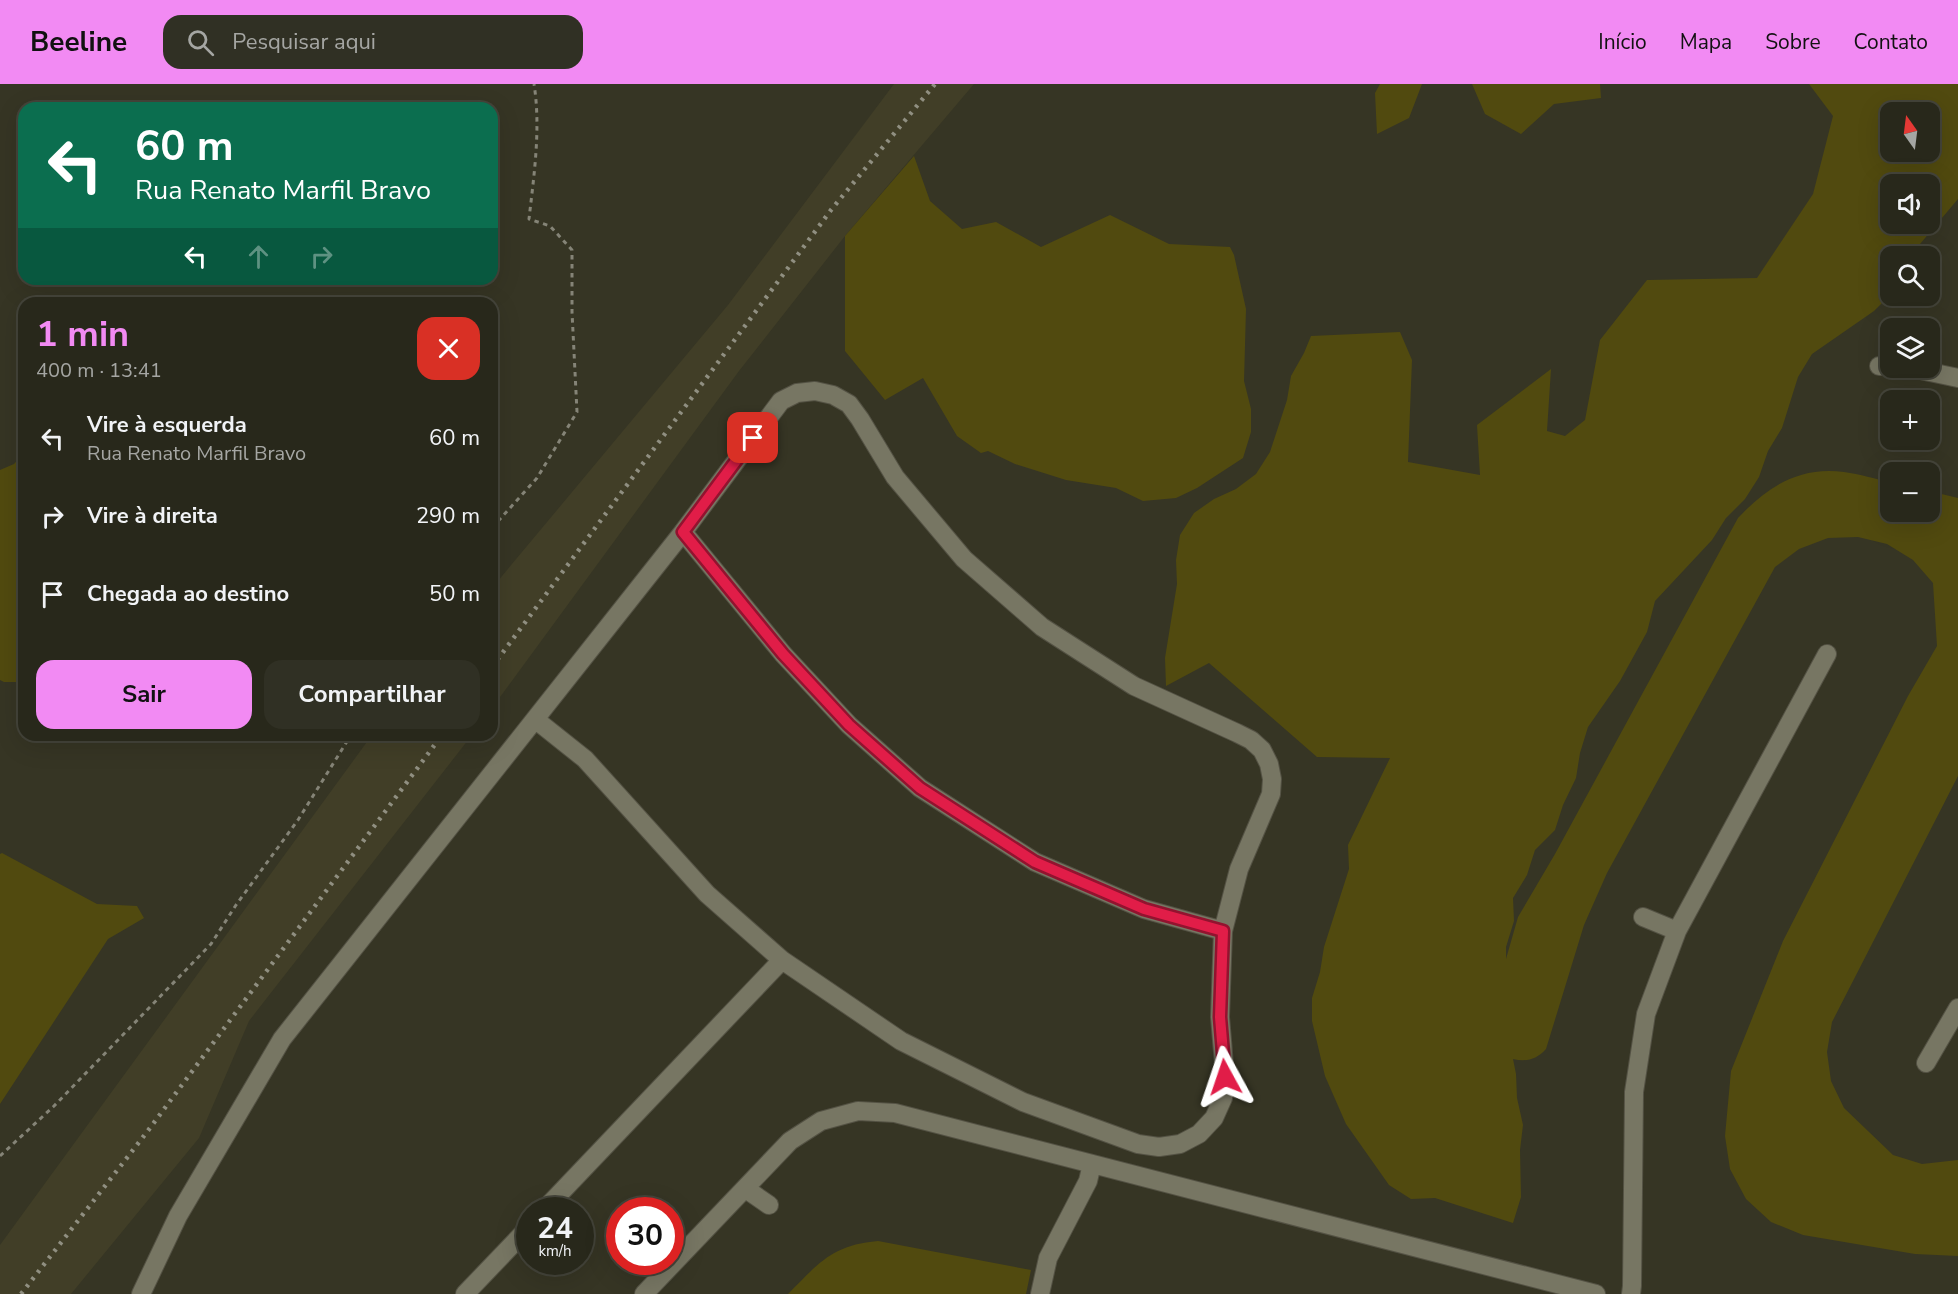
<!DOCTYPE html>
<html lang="pt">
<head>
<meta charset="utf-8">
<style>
	body { margin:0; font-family:"Nunito Sans",sans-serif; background:#303024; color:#f1f3f6; height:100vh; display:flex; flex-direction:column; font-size:22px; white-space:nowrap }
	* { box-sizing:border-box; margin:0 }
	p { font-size:20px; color:#a5a6a3 }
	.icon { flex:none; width:33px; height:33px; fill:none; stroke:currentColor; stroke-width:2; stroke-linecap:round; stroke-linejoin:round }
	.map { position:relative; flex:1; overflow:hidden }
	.details { position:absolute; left:18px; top:213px; width:480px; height:444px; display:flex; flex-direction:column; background:#28281b; border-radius:18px; box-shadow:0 6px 24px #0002,0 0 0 2px #44443a }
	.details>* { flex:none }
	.banner { position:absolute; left:18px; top:18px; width:480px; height:183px; border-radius:18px; box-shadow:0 6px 24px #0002,0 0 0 2px #44443a; background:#0b6e4f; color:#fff; overflow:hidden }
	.needle { width:39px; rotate:346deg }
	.buttons { position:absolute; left:1880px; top:18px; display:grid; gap:12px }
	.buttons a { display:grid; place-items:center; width:60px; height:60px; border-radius:12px; background:#28281b; box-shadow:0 6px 24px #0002,0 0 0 2px #44443a; font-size:30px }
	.speed { position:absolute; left:516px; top:1113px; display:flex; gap:12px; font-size:30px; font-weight:700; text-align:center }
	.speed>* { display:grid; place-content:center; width:78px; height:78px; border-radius:50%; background:#28281b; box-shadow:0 6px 24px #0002,0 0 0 2px #44443a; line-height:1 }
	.speed small { font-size:15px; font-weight:400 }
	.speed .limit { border:9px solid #d22; background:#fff; color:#111 }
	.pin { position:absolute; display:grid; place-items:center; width:51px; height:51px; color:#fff; margin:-26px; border-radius:12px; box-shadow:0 3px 9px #0006 }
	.me { position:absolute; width:66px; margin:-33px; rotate:355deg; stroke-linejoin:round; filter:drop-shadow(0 0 4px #0008) }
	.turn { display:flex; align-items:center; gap:21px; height:126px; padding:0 18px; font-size:27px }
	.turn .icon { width:78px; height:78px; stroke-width:2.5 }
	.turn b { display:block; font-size:42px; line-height:51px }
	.lanes { display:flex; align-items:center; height:57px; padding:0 18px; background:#0003; justify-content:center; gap:30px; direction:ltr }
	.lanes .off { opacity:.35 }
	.round { display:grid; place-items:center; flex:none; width:63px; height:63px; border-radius:18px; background:#303024 }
	.summary { display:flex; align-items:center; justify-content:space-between; height:102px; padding:0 18px }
	h1 { font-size:36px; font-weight:700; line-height:45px; color:#f28af3 }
	.action { display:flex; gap:12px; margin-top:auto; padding:12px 18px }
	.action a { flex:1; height:69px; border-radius:18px; background:#f28af3; color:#111; font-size:24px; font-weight:700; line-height:69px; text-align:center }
	.action a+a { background:#303024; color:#f1f3f6 }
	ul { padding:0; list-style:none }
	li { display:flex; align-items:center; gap:18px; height:78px; padding:0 18px }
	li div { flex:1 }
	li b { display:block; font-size:22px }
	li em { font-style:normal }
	header { display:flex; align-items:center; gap:36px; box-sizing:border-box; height:84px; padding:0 30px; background:#f28af3; color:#111 }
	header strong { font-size:28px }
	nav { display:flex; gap:33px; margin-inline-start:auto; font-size:21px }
	.search { width:420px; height:54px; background:#303024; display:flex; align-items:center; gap:15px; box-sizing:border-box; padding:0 21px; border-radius:18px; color:#a5a6a3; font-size:22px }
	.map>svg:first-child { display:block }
</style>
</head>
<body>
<header>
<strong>Beeline</strong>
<div class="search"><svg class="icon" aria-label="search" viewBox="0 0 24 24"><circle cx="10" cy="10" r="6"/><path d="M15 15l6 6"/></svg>Pesquisar aqui</div>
<nav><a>Início</a><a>Mapa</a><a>Sobre</a><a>Contato</a></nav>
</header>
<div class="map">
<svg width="1958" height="1210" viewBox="0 0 1958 1210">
	<rect width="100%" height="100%" fill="#363524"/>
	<path fill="#413e27" d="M 894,0 L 974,0 L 845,152 L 739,287 L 492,624 L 492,504 L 728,221 Z
		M 372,651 L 472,651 L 249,937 L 199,1054 L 71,1210 L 0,1210 L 0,1161 Z"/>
	<path fill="#514a0f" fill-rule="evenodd" d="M 1380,0 L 1422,0 L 1409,34 L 1377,50 L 1375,9 Z
		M 1472,0 L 1600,0 L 1601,14 L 1554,20 L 1521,50 L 1485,30 Z
		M 1809,0 L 1958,0 L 1958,115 L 1920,160 L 1914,164 L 1911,172 L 1890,172 L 1890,211 L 1874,227 L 1812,270 L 1798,293 L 1782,344 L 1768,367 L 1759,393 L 1745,415 L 1726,434 L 1712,456 L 1655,517 L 1647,548 L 1620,597 L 1588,643 L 1580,669 L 1576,694 L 1563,721 L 1555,746 L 1535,766 L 1527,791 L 1513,814 L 1514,837 L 1506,863 L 1506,875 L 1518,833 L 1555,770 L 1738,434 C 1767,403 1799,382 1844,388 C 1860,390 1875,395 1890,398 L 1890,428 L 1929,428 L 1929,407 L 1958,414 L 1958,692 L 1832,938 L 1827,968 L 1831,997 L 1844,1024 L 1893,1071 L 1922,1080 L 1958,1076 L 1958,1172 L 1915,1170 L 1803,1151 L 1771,1138 L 1746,1115 L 1730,1085 L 1725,1052 L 1731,987 L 1783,857 L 1908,612 L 1937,562 L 1933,499 L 1913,476 L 1887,460 L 1858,453 L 1828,454 L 1799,465 L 1775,483 L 1607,789 L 1584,841 L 1546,965 C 1536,976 1526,978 1513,975 L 1516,990 L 1517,1014 L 1523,1041 L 1520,1066 L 1521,1113 L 1513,1139 L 1435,1114 L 1411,1115 L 1389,1101 L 1346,1040 L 1325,992 L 1312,937 L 1312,914 L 1320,888 L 1324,863 L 1349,785 L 1348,761 L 1390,674 L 1317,673 L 1209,579 L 1166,602 L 1165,574 L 1177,500 L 1176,476 L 1180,451 L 1194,429 L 1214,415 L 1236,405 L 1256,390 L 1270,368 L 1287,316 L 1291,292 L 1304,269 L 1311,252 L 1400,248 L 1412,276 L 1408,378 L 1480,391 L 1477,341 L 1551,285 L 1547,347 L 1565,352 L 1585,336 L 1600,256 L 1647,196 L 1757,194 L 1813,110 L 1833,32 ZM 1929,28 L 1929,68 L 1890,68 L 1890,28 ZM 1890,100 L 1929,100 L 1929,140 L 1890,140 Z
		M 914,72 L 930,117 L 962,145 L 996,138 L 1041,163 L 1110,131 L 1169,160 L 1230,163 L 1234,171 L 1246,225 L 1244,297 L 1251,325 L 1251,348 L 1243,374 L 1197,404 L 1176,414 L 1143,417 L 1116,404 L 1066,396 L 1015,380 L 988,367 L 981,369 L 957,352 L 923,294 L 885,316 L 845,267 L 845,152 Z
		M 24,369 L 24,598 L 4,598 L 0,596 L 0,386 L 14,380 Z
		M 2,769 L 97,820 L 137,822 L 144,834 L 108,855 L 0,1020 L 0,770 Z
		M 878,1157 L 1031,1186 L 1026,1210 L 788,1210 C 819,1179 832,1161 878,1157 Z"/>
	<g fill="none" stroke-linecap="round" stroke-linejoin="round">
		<g stroke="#545244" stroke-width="20">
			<path id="street" d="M 1879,282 L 1890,282
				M 1911,284 L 1958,294
				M 683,448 L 783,570 L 849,641 L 920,704 L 1035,778 L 1144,825 L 1223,847
				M 1643,833 L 1677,847
				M 1926,979 L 1958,924
				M 746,1105 L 769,1121
				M 544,1126 L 782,876
				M 141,1210 L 178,1132 L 282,955 L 683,448 L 781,317 L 797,309 L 815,307 L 833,311 L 849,320 L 860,335 L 895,393 L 964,475 L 1042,543 L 1134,602 L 1237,649 L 1251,656 L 1262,666 L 1269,680 L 1272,695 L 1271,710 L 1239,785 L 1223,847 L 1220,933 L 1225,992 L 1223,1014 L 1214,1034 L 1199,1050 L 1180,1060 L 1159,1063 L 1138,1060 L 1023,1018 L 901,957 L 782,876 L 707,810 L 585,675 L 536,636
				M 465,1210 L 530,1142
				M 644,1210 L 790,1057 L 821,1037 L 858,1027 L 895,1029 L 1596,1210
				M 1040,1210 L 1048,1174 L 1088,1097 L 1092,1080
				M 1631,1210 L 1632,1202 L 1634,1008 L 1646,930 L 1677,847 L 1827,570"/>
		</g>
		<path stroke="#858477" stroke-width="3" stroke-dasharray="4.5 4.5" stroke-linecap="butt" d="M 492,444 L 537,394 L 577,328 L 572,228 L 572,166 L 550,142 L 529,135 C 534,91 541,44 534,0
			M 0,1072 L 54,1022 L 211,860 L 236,821 L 298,736 L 351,651"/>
		<use href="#street" stroke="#777663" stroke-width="18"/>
		<path stroke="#908f81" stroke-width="4.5" stroke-dasharray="3 6" stroke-linecap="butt" d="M 492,583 L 831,126 L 935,0
			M 21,1210 L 147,1048 L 442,651"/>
	</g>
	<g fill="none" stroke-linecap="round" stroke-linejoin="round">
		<g stroke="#92132f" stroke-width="15">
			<path id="route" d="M 753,354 L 683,448 L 783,570 L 849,641 L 920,704 L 1035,778 L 1144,825 L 1223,847 L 1220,933 L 1225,993"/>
		</g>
		<use href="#route" stroke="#e11d48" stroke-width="10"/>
	</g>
</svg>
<div class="buttons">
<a><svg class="needle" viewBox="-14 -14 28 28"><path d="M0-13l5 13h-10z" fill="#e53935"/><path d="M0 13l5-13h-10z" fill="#a5a6a3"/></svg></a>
<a><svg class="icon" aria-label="sound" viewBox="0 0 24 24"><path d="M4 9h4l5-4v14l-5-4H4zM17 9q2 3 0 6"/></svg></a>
<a><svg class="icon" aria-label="search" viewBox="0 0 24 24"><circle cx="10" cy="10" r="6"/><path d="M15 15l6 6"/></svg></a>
<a><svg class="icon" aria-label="layers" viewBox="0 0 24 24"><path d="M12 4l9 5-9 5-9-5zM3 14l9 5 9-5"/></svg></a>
<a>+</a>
<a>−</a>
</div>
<div class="speed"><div>24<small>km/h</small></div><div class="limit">30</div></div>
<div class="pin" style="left:753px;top:354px;background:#d93025"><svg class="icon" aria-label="arrive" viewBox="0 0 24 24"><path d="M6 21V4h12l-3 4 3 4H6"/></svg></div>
<svg class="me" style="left:1225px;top:993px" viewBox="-20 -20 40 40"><path d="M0-17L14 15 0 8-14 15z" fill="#e11d48" stroke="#fff" stroke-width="4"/></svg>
<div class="banner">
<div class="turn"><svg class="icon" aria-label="left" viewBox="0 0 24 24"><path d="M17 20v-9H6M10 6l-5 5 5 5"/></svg><div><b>60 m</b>Rua Renato Marfil Bravo</div></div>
<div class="lanes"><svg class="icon" aria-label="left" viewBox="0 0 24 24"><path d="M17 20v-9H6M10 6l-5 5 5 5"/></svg><svg class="icon off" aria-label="ahead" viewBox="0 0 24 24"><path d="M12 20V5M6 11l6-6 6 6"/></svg><svg class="icon off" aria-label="right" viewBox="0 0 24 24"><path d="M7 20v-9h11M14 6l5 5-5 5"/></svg></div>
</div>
<section class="details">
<div class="summary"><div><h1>1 min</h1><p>400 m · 13:41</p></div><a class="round" style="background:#d93025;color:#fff"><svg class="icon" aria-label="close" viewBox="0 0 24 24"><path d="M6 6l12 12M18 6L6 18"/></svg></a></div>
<ul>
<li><svg class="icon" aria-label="left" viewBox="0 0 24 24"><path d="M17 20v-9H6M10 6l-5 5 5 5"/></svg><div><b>Vire à esquerda</b><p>Rua Renato Marfil Bravo</p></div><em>60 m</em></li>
<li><svg class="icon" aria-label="right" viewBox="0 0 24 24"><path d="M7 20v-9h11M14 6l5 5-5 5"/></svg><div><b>Vire à direita</b></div><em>290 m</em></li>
<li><svg class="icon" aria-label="arrive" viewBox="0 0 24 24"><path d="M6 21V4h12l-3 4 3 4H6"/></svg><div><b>Chegada ao destino</b></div><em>50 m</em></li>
</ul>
<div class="action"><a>Sair</a><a>Compartilhar</a></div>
</section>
</div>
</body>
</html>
